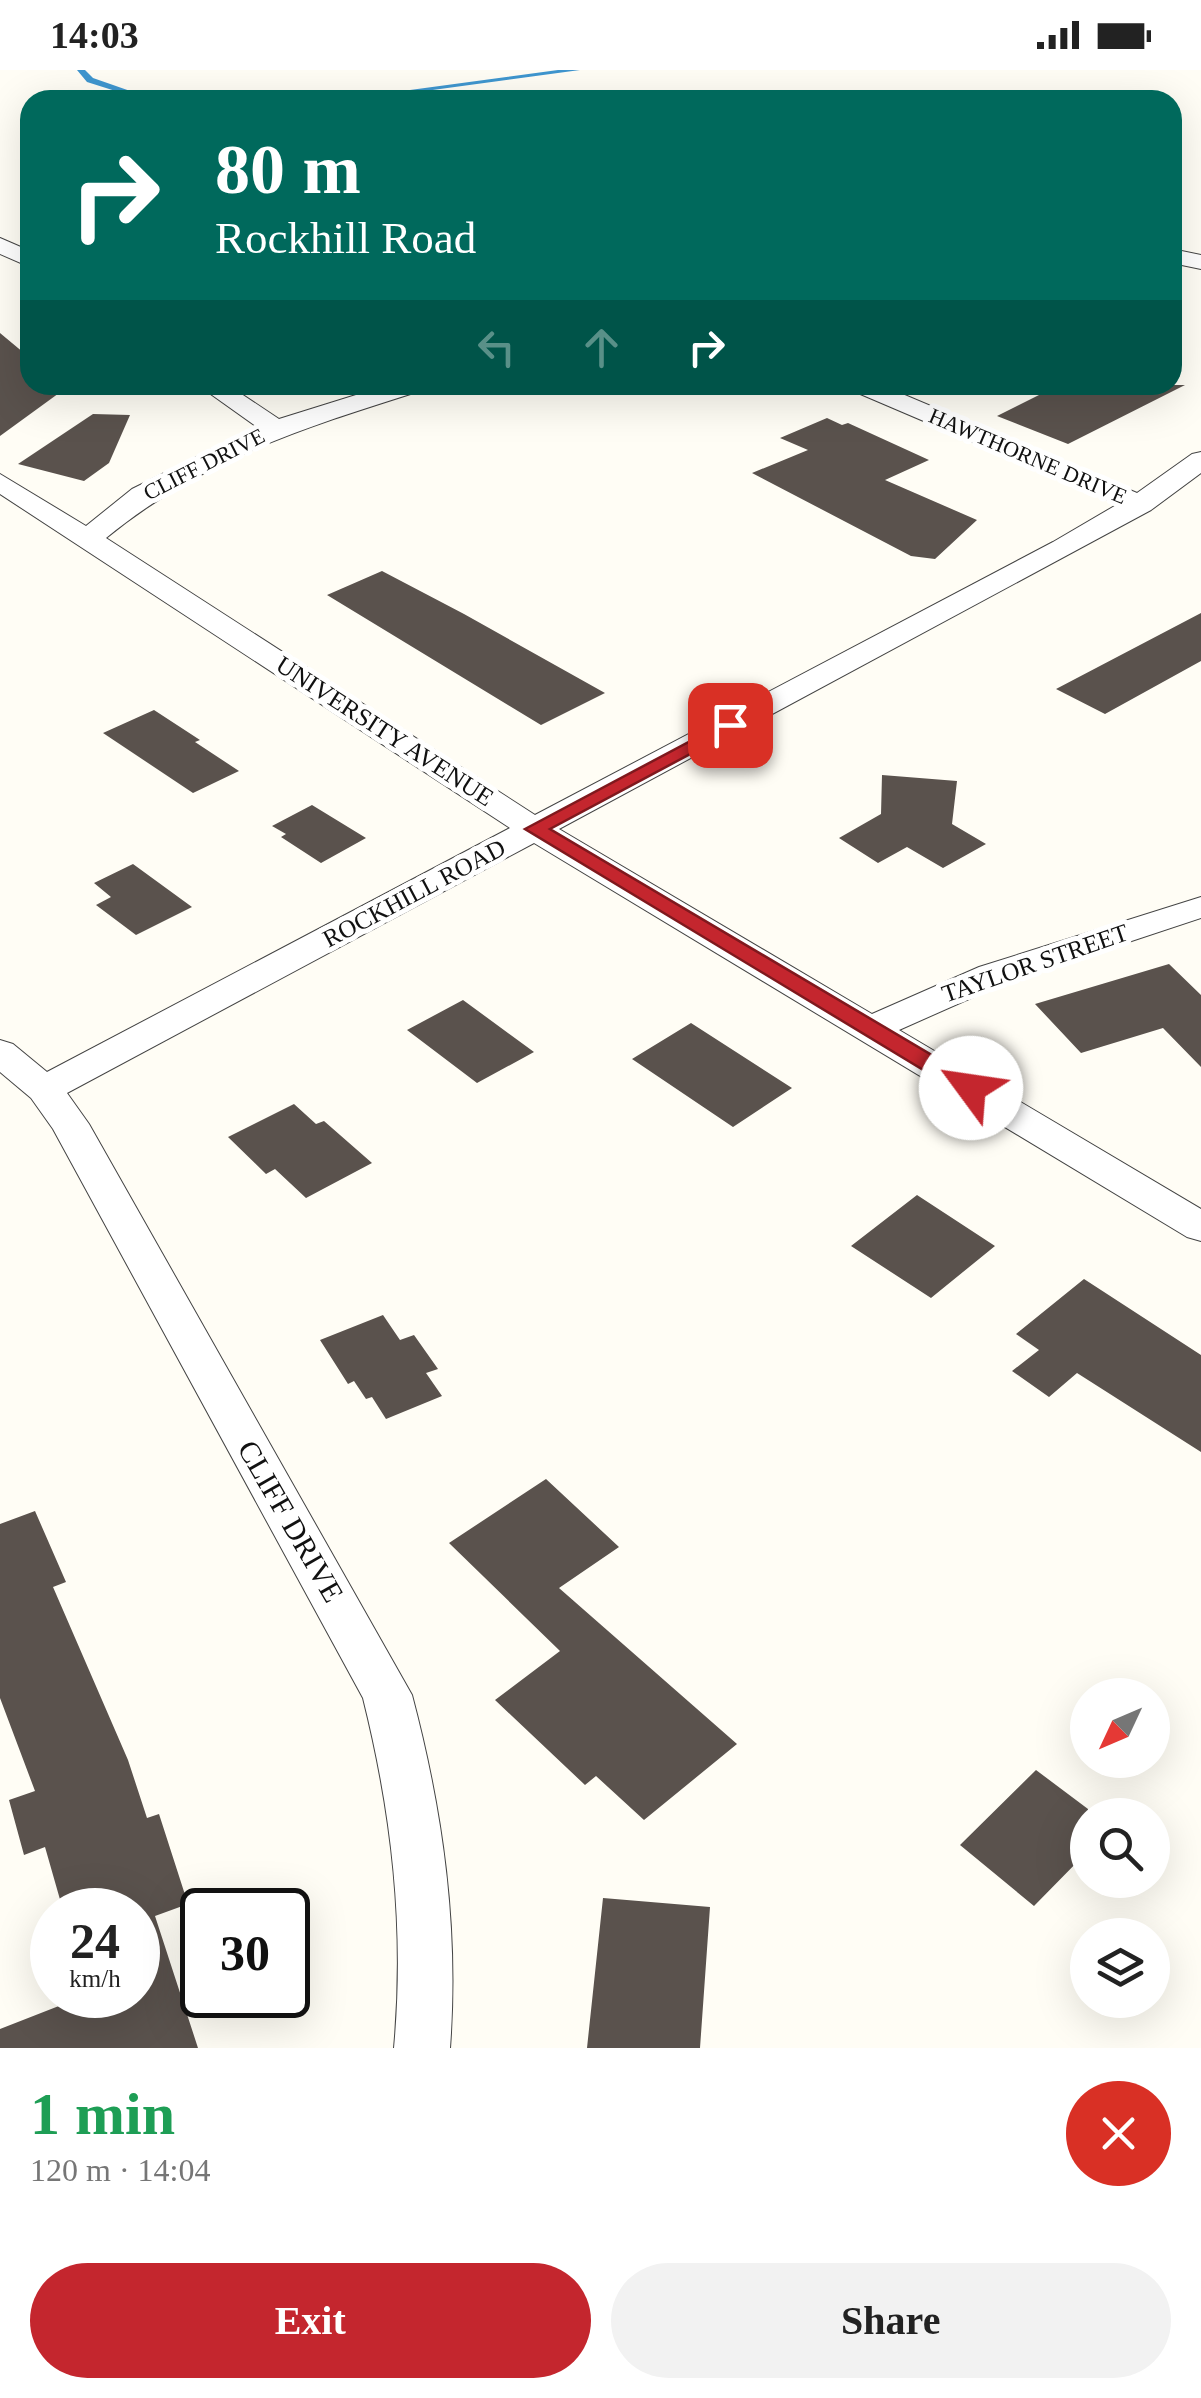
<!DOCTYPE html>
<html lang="en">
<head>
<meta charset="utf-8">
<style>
	body { margin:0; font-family:"Times New Roman",serif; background:#f2f2f2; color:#222; height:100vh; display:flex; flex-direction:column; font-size:38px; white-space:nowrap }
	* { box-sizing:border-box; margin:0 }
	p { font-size:32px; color:#767676 }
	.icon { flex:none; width:55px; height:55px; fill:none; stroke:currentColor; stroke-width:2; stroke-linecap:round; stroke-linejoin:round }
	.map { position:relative; height:1978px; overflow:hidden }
	.drawer { display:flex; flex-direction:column; background:#fff; flex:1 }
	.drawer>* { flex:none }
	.top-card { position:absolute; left:20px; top:20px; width:1162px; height:305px; border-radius:30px; box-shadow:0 10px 40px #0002; background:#00695c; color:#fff; overflow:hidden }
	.needle { width:65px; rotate:226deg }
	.buttons { position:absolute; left:1070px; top:1608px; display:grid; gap:20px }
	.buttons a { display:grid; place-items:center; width:100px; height:100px; border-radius:50%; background:#fff; box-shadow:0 10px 40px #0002; font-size:50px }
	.speed { position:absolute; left:30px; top:1818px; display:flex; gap:20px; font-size:50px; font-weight:700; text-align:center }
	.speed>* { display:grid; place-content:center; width:130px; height:130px; border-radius:50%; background:#fff; box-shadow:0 10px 40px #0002; line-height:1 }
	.speed small { font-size:25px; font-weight:400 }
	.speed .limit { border:5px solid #111; border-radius:15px; background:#fff; color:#111 }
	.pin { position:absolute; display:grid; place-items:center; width:85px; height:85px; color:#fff; margin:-42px; border-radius:20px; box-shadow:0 5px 15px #0006 }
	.me { position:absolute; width:110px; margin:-55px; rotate:301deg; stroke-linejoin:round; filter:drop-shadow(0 0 8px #0008) }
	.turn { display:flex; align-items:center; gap:35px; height:210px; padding:0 30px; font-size:45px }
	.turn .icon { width:130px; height:130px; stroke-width:2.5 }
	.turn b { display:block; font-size:70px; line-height:85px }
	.lanes { display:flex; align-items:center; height:95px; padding:0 30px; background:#0003; justify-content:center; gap:50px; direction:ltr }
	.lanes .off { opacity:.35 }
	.round { display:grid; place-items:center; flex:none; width:105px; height:105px; border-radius:52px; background:#f2f2f2 }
	.head { display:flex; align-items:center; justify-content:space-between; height:170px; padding:0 30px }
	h1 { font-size:60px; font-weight:800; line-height:75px; color:#1e9e55 }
	.primary-button { display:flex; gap:20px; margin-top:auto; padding:20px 30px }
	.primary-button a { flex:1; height:115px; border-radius:60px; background:#c4262e; color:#fff; font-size:40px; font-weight:800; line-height:115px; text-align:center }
	.primary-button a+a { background:#f2f2f2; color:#222 }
	.status { display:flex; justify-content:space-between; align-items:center; height:70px; padding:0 50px; background:#fff; direction:ltr }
	.status svg { height:28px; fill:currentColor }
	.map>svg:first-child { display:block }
</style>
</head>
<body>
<div class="status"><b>14:03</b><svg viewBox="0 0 49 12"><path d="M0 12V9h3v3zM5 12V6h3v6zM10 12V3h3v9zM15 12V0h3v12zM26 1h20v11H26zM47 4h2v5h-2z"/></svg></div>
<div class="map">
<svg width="1201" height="1978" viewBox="0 0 1201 1978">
	<rect width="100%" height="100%" fill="#fffdf5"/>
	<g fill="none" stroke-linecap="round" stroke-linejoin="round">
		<path fill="#3f96cf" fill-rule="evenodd" d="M 77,0 L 85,0 L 93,8 L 156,30 L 144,30 L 87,12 Z
			M 558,0 L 580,0 L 359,30 L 336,30 Z"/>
	</g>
	<path fill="#5a524d" d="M 0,263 L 30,288 L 30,315 L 66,318 L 0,366 Z
		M 1059,315 L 1185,315 L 1068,374 L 997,346 Z
		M 93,344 L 130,345 L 109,393 L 84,411 L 18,394 Z
		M 827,348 L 842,355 L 848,353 L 929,390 L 885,410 L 977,450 L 935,489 L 911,486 L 752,403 L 808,380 L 780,368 Z
		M 382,501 L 464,544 L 605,623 L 541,655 L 327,525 Z
		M 1201,543 L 1201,591 L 1105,644 L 1056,619 Z
		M 154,640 L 200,670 L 195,672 L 239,701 L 193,723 L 103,663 Z
		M 882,705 L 957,711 L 952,754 L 986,774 L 943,798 L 907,777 L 878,793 L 839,768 L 881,744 Z
		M 312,735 L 366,768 L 321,793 L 281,767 L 286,764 L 272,756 Z
		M 133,794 L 192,837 L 136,865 L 96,835 L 111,827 L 94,813 Z
		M 1169,894 L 1201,925 L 1201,997 L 1163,958 L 1081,983 L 1035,934 Z
		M 463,930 L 534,982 L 477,1013 L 407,960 Z
		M 691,953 L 792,1018 L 733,1057 L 632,989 Z
		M 294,1034 L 316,1054 L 324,1051 L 372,1093 L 306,1128 L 275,1099 L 266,1104 L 228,1067 Z
		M 917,1125 L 995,1176 L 931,1228 L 851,1176 Z
		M 1084,1209 L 1201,1285 L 1201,1382 L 1077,1303 L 1049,1327 L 1012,1301 L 1039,1280 L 1016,1264 Z
		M 383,1245 L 400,1270 L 414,1265 L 438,1299 L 426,1303 L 442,1326 L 386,1349 L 372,1327 L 366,1329 L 354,1311 L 348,1314 L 320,1270 Z
		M 546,1409 L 619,1477 L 559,1518 L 737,1674 L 644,1750 L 596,1706 L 585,1715 L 495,1630 L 560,1581 L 449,1473 Z
		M 35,1441 L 66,1512 L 53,1517 L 128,1690 L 147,1748 L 159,1744 L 188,1834 L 155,1846 L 198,1978 L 0,1978 L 0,1959 L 87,1925 L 138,1925 L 138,1840 L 63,1840 L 45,1777 L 24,1785 L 9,1730 L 35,1721 L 0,1628 L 0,1454 Z
		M 1036,1700 L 1088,1739 L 1088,1781 L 1034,1836 L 960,1775 Z
		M 603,1828 L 710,1837 L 700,1978 L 587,1978 Z"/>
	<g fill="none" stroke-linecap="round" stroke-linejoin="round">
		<g stroke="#444" stroke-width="2">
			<path id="street" d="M 0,168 L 30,181 L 30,197 L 0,184 Z
				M 1172,179 L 1201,185 L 1201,199 L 1172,193 Z
				M 198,315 L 228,315 L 279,349 L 388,315 L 427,315 L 423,320 C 306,357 202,389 106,468 L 535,745 L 1053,472 L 1118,434 L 851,320 L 847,315 L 881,315 L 1137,423 L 1192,384 L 1201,382 L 1201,403 L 1151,440 L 559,759 L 872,944 L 979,897 L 1201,827 L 1201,848 L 1005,913 L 899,960 L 1201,1139 L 1201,1171 L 1187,1167 L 534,773 L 67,1023 L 89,1054 L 412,1625 C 443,1742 459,1857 450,1978 L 394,1978 C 405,1858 392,1744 363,1628 L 53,1059 L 31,1028 L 0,1002 L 0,970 L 13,974 L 47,1002 L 510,758 L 0,424 L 0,404 L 86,456 L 132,419 L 257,357 Z"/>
		</g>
		<use href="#street" fill="#fff" fill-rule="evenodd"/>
	</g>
	<path fill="#c4262e" stroke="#7f191e" stroke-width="2.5" d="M 730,650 L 737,651 L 737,659 L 550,759 L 979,1013 L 983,1018 L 979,1024 L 963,1024 L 525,759 Z"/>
	<g text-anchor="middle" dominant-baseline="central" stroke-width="10" stroke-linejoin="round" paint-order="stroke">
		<g font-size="22" fill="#111" stroke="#fff">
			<text transform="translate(1028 386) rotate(23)">HAWTHORNE DRIVE</text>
			<text transform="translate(204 394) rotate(-27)">CLIFF DRIVE</text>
		</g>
		<g font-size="25" fill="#111" stroke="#fff">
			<text transform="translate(385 661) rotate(33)">UNIVERSITY AVENUE</text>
			<text transform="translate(414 823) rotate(-28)">ROCKHILL ROAD</text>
			<text transform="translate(1035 893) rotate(-19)">TAYLOR STREET</text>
		</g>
		<g font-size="30" fill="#111" stroke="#fff">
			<text transform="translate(291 1451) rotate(60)">CLIFF DRIVE</text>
		</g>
	</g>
</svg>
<div class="buttons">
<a><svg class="needle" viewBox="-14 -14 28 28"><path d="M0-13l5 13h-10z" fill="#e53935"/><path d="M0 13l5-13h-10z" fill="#767676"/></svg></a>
<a><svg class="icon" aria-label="search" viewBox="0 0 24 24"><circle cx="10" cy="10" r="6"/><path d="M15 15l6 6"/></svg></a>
<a><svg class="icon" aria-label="layers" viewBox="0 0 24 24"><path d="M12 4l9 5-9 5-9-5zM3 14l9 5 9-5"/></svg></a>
</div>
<div class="speed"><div>24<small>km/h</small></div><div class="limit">30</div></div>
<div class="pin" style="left:730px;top:655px;background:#d93025"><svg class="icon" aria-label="arrive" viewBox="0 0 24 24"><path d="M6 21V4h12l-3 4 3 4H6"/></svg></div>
<svg class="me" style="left:971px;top:1018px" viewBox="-20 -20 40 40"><circle r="19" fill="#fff"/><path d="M0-13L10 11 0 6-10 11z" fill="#c4262e"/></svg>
<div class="top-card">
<div class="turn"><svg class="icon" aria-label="right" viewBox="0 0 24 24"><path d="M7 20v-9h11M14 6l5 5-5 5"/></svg><div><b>80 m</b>Rockhill Road</div></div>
<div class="lanes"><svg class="icon off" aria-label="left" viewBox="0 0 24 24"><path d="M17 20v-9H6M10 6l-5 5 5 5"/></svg><svg class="icon off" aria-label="ahead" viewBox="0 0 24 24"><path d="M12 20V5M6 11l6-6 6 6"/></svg><svg class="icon" aria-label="right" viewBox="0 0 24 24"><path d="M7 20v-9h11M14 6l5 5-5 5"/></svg></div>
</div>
</div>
<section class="drawer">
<div class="head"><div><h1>1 min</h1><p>120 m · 14:04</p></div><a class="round" style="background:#d93025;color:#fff"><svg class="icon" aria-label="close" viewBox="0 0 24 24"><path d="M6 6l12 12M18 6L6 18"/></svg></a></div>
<div class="primary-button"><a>Exit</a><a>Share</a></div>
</section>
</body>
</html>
